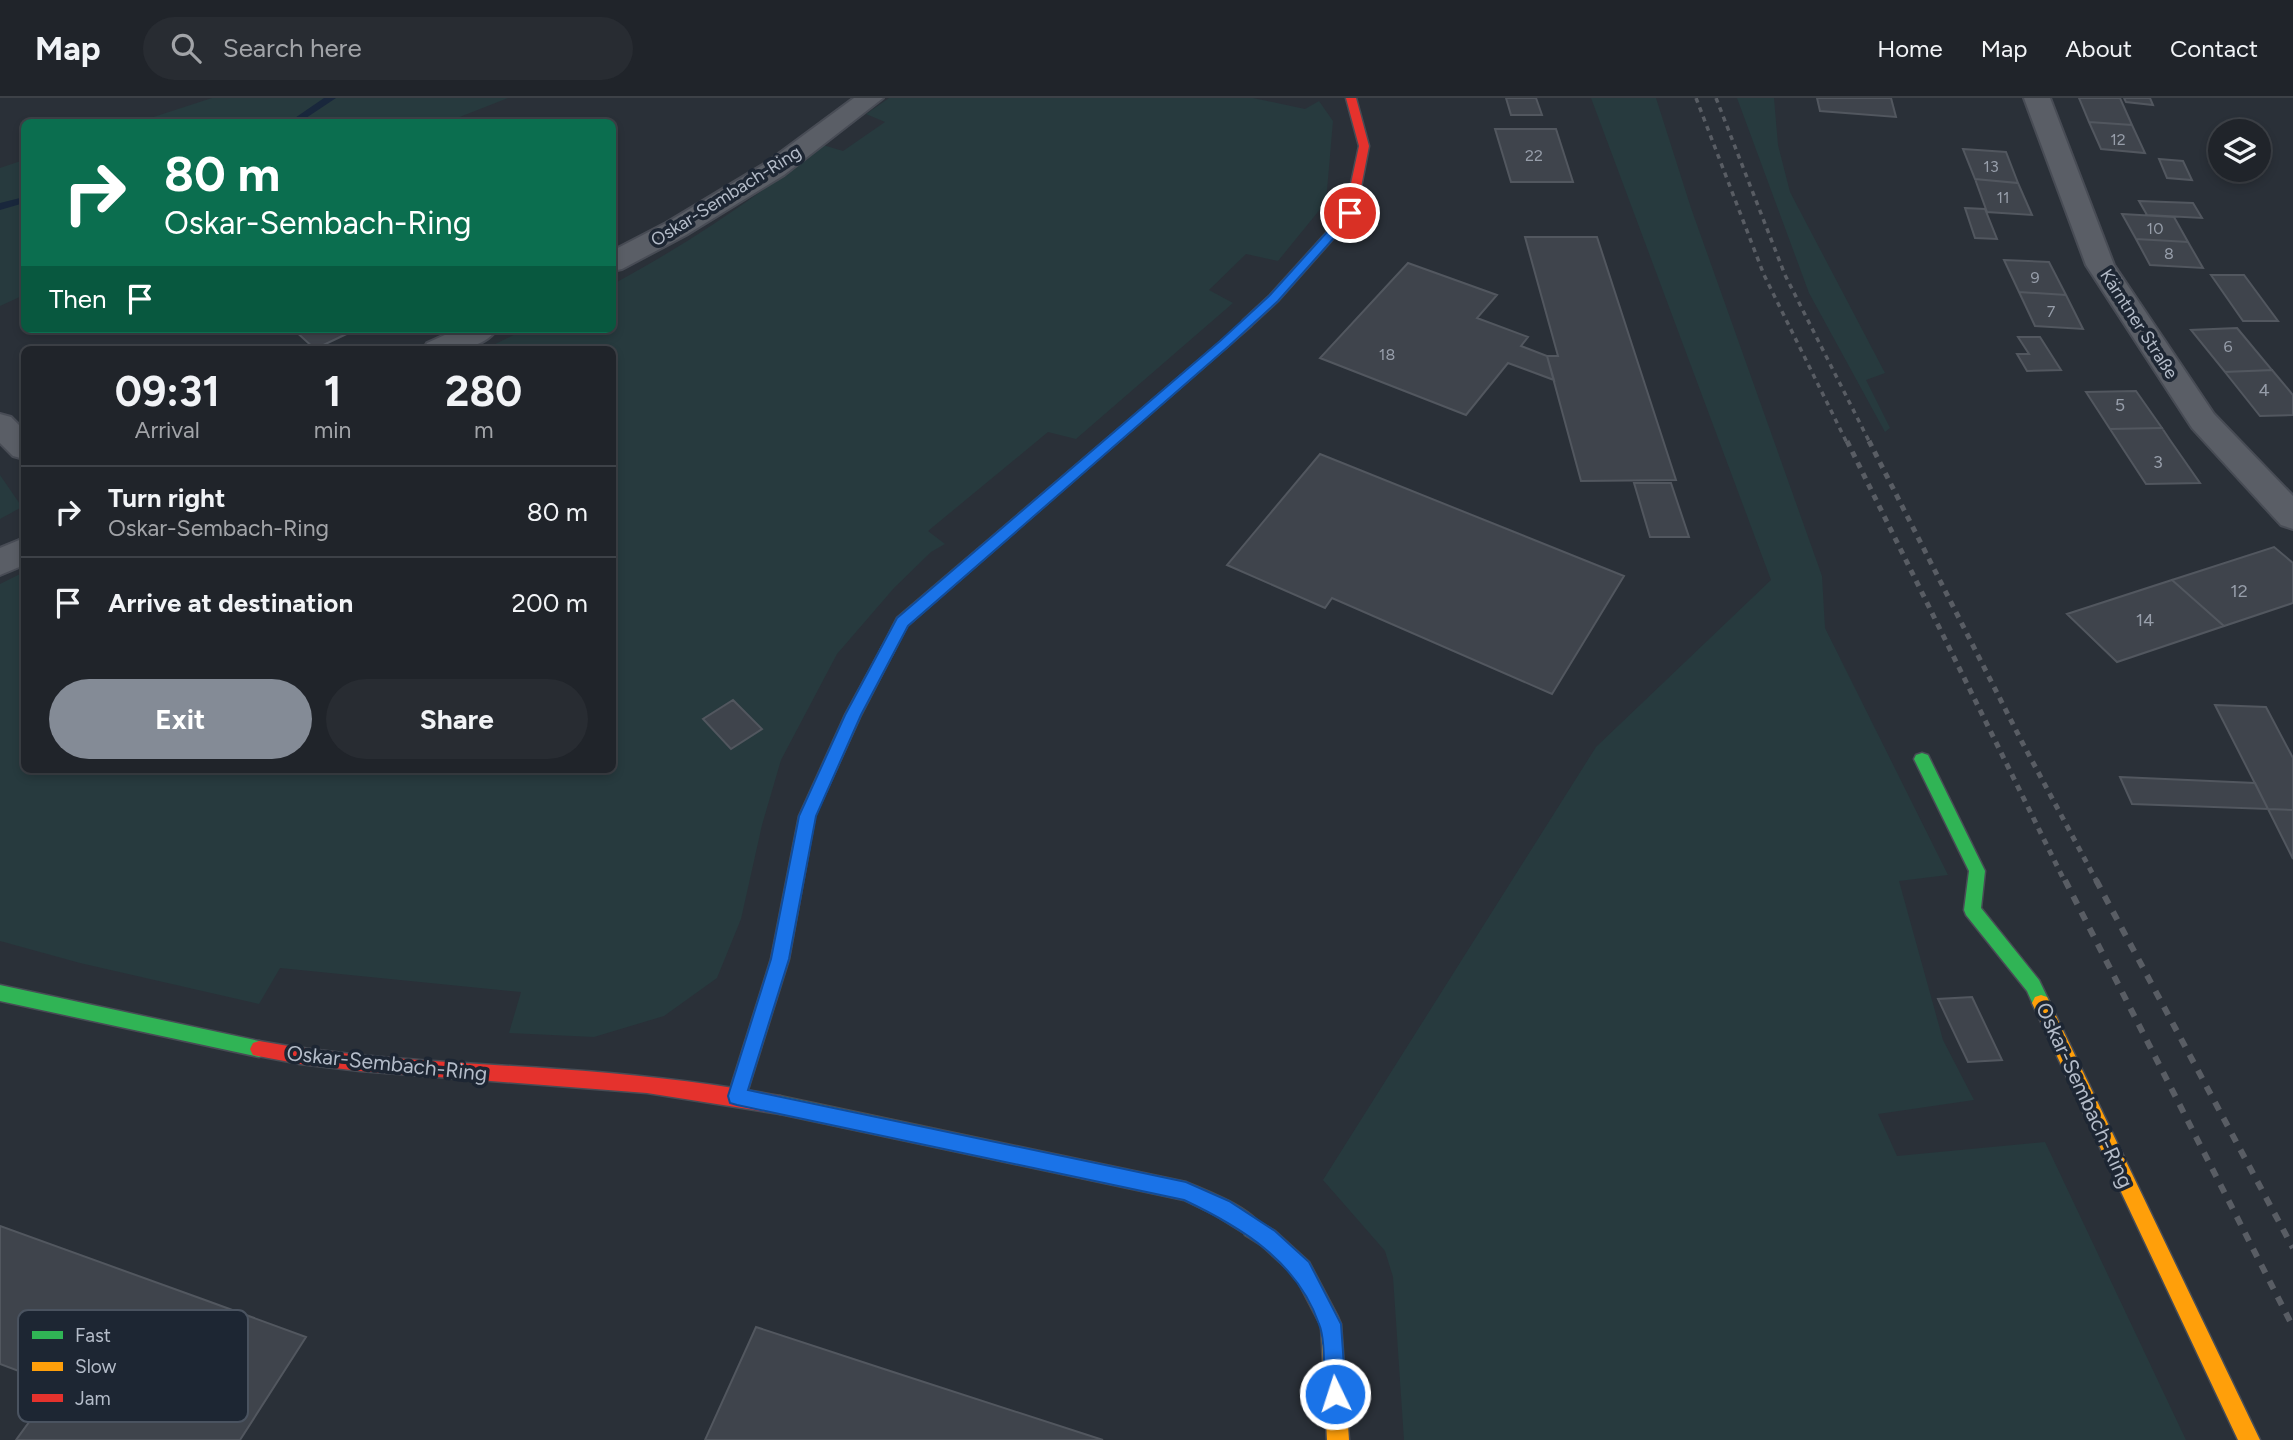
<!DOCTYPE html>
<html lang="en">
<head>
<meta charset="utf-8">
<style>
	body { margin:0; font-family:Figtree,sans-serif; background:#282c32; color:#f1f3f6; height:100vh; display:flex; flex-direction:column; font-size:26px; white-space:nowrap }
	* { box-sizing:border-box; margin:0 }
	p { font-size:23px; color:#a2a4a8 }
	.icon { flex:none; width:38px; height:38px; fill:none; stroke:currentColor; stroke-width:2; stroke-linecap:round; stroke-linejoin:round }
	.map { position:relative; flex:1; overflow:hidden }
	.side { position:absolute; left:21px; top:248px; width:595px; height:427px; display:flex; flex-direction:column; background:#20242a; border-radius:10px; box-shadow:0 4px 10px #0003,0 0 0 2px #3d4147 }
	.side>* { flex:none }
	.top-card { position:absolute; left:21px; top:21px; width:595px; height:214px; border-radius:10px; box-shadow:0 4px 10px #0003,0 0 0 2px #3d4147; background:#0b6e4f; color:#fff; overflow:hidden }
	.tools { position:absolute; left:2208px; top:21px; display:grid; gap:14px }
	.tools a { display:grid; place-items:center; width:63px; height:63px; border-radius:50%; background:#20242a; box-shadow:0 4px 10px #0003,0 0 0 2px #3d4147; font-size:35px }
	.pin { position:absolute; display:grid; place-items:center; width:60px; height:60px; color:#fff; margin:-30px; border:4px solid #fff; border-radius:50%; box-shadow:0 2px 7px #0007 }
	.me { position:absolute; width:77px; margin:-38px; rotate:356deg; stroke-linejoin:round; filter:drop-shadow(0 0 5px #0008) }
	.turn { display:flex; align-items:center; gap:24px; height:147px; padding:0 28px; font-size:32px }
	.turn .icon { width:91px; height:91px; stroke-width:2.5 }
	.turn b { display:block; font-size:49px; line-height:60px }
	.then { display:flex; align-items:center; height:66px; padding:0 28px; background:#0003; gap:14px; font-size:26px }
	.eta { display:flex; justify-content:space-evenly; align-items:center; height:119px; text-align:center }
	.eta b { font-size:42px; font-weight:700; line-height:49px }
	.button { display:flex; gap:14px; margin-top:auto; padding:14px 28px }
	.button a { flex:1; height:80px; border-radius:42px; background:#848b96; color:#fff; font-size:28px; font-weight:700; line-height:80px; text-align:center }
	.button a+a { background:#282c32; color:#f1f3f6 }
	ul { padding:0; list-style:none }
	li { display:flex; align-items:center; gap:21px; height:91px; padding:0 28px; border-top:2px solid #3d4147 }
	li div { flex:1 }
	li b { display:block; font-size:26px }
	li em { font-style:normal }
	header { display:flex; align-items:center; gap:42px; box-sizing:border-box; height:98px; padding:0 35px; background:#20242a; border-bottom:2px solid #3d4147 }
	header strong { font-size:33px }
	nav { display:flex; gap:38px; margin-inline-start:auto; font-size:24px }
	.search { width:490px; height:63px; background:#282c32; display:flex; align-items:center; gap:18px; box-sizing:border-box; padding:0 24px; border-radius:38px; color:#a2a4a8; font-size:26px }
	.map>svg:first-child { display:block }
</style>
</head>
<body>
<header>
<strong>Map</strong>
<div class="search"><svg class="icon" aria-label="search" viewBox="0 0 24 24"><circle cx="10" cy="10" r="6"/><path d="M15 15l6 6"/></svg>Search here</div>
<nav><a>Home</a><a>Map</a><a>About</a><a>Contact</a></nav>
</header>
<div class="map">
<svg width="2293" height="1342" viewBox="0 0 2293 1342">
	<rect width="100%" height="100%" fill="#2a3038"/>
	<path fill="#273a3e" d="M 212,0 L 508,0 L 447,24 L 138,24 Z
		M 889,0 L 1253,0 L 1305,11 L 1319,3 L 1333,23 L 1326,104 L 1278,163 L 1246,156 L 1209,192 L 1233,205 L 1076,341 L 1048,334 L 928,433 L 945,446 L 931,454 L 894,490 L 837,556 L 781,662 L 762,727 L 741,821 L 717,880 L 664,918 L 594,939 L 509,935 L 521,894 L 280,870 L 259,906 L 80,865 L 0,843 L 0,486 L 24,474 L 24,672 L 612,672 L 612,252 L 483,252 L 526,231 L 612,231 L 613,186 C 688,146 756,99 823,47 L 843,53 L 885,24 L 866,16 Z
		M 1591,0 L 1656,0 L 1691,110 L 1822,478 L 1825,530 L 1948,777 L 1899,783 L 1943,942 L 1974,1002 L 1878,1016 L 1897,1058 L 2045,1044 L 2186,1342 L 1404,1342 L 1393,1179 L 1385,1153 L 1323,1082 L 1596,649 L 1771,482 Z
		M 1737,0 L 1774,0 L 1778,47 L 1790,94 L 1885,275 L 1866,282 L 1890,330 L 1885,334 L 1809,195 Z
		M 24,62 L 24,197 L 0,208 L 0,70 Z
		M 0,377 L 22,409 L 0,421 Z"/>
	<g fill="none" stroke-linecap="round" stroke-linejoin="round">
		<path fill="#19273c" fill-rule="evenodd" d="M 324,0 L 336,0 L 300,24 L 289,24 Z
			M 216,21 L 238,21 L 243,24 L 211,24 Z
			M 24,99 L 24,105 L 0,112 L 0,105 Z"/>
	</g>
	<path fill="#3f444c" stroke="#52575f" stroke-width="2" d="M 1506,0 L 1536,0 L 1542,17 L 1511,17 Z
		M 1817,0 L 1891,0 L 1896,19 L 1820,13 Z
		M 2079,0 L 2120,0 L 2132,27 L 2089,24 Z
		M 2124,0 L 2150,0 L 2153,7 L 2126,4 Z
		M 2089,24 L 2132,27 L 2145,55 L 2101,51 Z
		M 1495,31 L 1556,31 L 1573,84 L 1511,84 Z
		M 1963,51 L 2006,54 L 2018,85 L 1975,81 Z
		M 2159,61 L 2183,63 L 2192,82 L 2167,80 Z
		M 1975,81 L 2018,85 L 2032,117 L 1987,114 Z
		M 2139,103 L 2193,105 L 2202,120 L 2147,117 Z
		M 1965,110 L 1985,111 L 1997,141 L 1975,140 Z
		M 2122,116 L 2174,119 L 2188,144 L 2136,141 Z
		M 1525,139 L 1597,139 L 1676,382 L 1581,383 L 1547,258 L 1558,258 Z
		M 2136,141 L 2188,144 L 2203,170 L 2150,167 Z
		M 2004,162 L 2049,164 L 2066,197 L 2019,194 Z
		M 1408,165 L 1497,197 L 1477,220 L 1528,239 L 1521,248 L 1547,258 L 1554,282 L 1508,265 L 1466,317 L 1320,260 Z
		M 2211,177 L 2244,177 L 2278,223 L 2243,223 Z
		M 2019,194 L 2066,197 L 2083,231 L 2035,228 Z
		M 2237,230 L 2272,272 L 2225,274 L 2191,232 Z
		M 293,231 L 357,231 L 315,251 Z
		M 2018,239 L 2040,239 L 2061,272 L 2027,273 L 2017,256 L 2029,256 Z
		M 2272,272 L 2293,297 L 2293,317 L 2260,318 L 2225,274 Z
		M 2136,293 L 2162,330 L 2110,331 L 2086,294 Z
		M 2162,330 L 2170,342 L 2200,385 L 2146,386 L 2110,331 Z
		M 1320,356 L 1624,478 L 1552,596 L 1332,500 L 1325,510 L 1227,467 Z
		M 1634,385 L 1671,385 L 1689,439 L 1650,439 Z
		M 2274,449 L 2293,465 L 2293,505 L 2224,528 L 2172,482 Z
		M 2172,482 L 2224,528 L 2117,564 L 2067,516 Z
		M 733,602 L 762,631 L 731,651 L 703,621 Z
		M 2215,607 L 2266,609 L 2293,660 L 2293,712 L 2268,711 Z
		M 2120,679 L 2255,685 L 2268,711 L 2132,706 Z
		M 2268,711 L 2293,712 L 2293,761 Z
		M 1972,899 L 2002,962 L 1968,964 L 1938,901 Z
		M 0,1128 L 205,1202 L 306,1239 L 240,1342 L 16,1342 L 56,1287 L 0,1266 Z
		M 756,1229 L 884,1271 L 1103,1342 L 705,1342 Z"/>
	<g fill="none" stroke-linecap="round" stroke-linejoin="round">
		<g stroke="#484c55" stroke-width="4">
			<path id="street" d="M 854,0 L 883,0 L 784,77 L 686,137 L 622,171 L 612,173 L 612,153 L 666,125 L 766,65 Z
				M 2024,0 L 2050,0 L 2114,167 L 2214,316 L 2293,398 L 2293,431 L 2281,427 L 2192,330 L 2086,167 Z
				M 458,231 L 497,231 C 481,254 448,252 423,252 L 427,245 Z
				M 0,316 L 11,319 L 24,332 L 24,361 L 13,358 L 0,345 Z
				M 24,440 L 24,467 L 0,477 L 0,450 Z"/>
		</g>
		<g stroke="#484c55" stroke-width="3">
			<path id="fast" d="M 887,547 L 894,553 L 861,617 L 815,718 L 789,861 L 746,998 L 744,1004 L 737,1007 L 730,1004 L 728,998 L 771,861 L 799,718 L 845,617 L 882,549 Z
				M 1922,655 L 1928,657 L 1985,773 L 1981,810 L 2039,882 L 2050,905 L 2047,911 L 2041,913 L 2035,911 L 2027,893 L 1966,817 L 1964,812 L 1969,773 L 1914,661 L 1916,657 Z
				M 0,887 L 259,943 L 265,945 L 268,951 L 265,957 L 259,959 L 0,903 Z
				M 780,998 L 1186,1084 C 1206,1092 1254,1111 1262,1130 L 1259,1137 L 1252,1140 L 1215,1117 L 1184,1102 L 780,1016 L 773,1013 L 771,1007 L 773,1001 Z"/>
		</g>
		<g stroke="#484c55" stroke-width="3">
			<path id="slow" d="M 1247,221 L 1251,222 L 1251,228 L 907,528 L 892,557 L 882,557 L 880,553 L 897,520 Z
				M 2041,897 L 2047,899 L 2260,1342 L 2238,1342 L 2032,905 L 2035,899 Z
				M 1252,1120 L 1275,1133 L 1309,1164 L 1338,1219 L 1341,1226 L 1349,1342 L 1327,1342 L 1321,1228 L 1295,1178 L 1261,1147 L 1245,1137 L 1242,1130 L 1245,1123 Z"/>
		</g>
		<g stroke="#484c55" stroke-width="3">
			<path id="jam" d="M 1346,0 L 1356,0 L 1369,48 L 1356,115 L 1278,203 L 1251,228 L 1243,228 L 1243,222 L 1270,197 L 1345,114 L 1359,48 Z
				M 259,943 C 357,961 458,964 557,971 C 632,976 706,984 780,998 L 787,1001 L 789,1007 L 787,1013 L 780,1016 L 647,995 L 360,973 L 300,966 L 253,957 L 250,951 L 253,945 Z"/>
		</g>
		<use href="#street" fill="#5a5e66" fill-rule="evenodd"/>
		<use href="#fast" fill="#30b455" fill-rule="evenodd"/>
		<use href="#slow" fill="#ff9f0a" fill-rule="evenodd"/>
		<use href="#jam" fill="#e5322d" fill-rule="evenodd"/>
		<path stroke="#595d64" stroke-width="3.5" stroke-dasharray="5 5" stroke-linecap="butt" d="M 1696,0 L 1764,177 L 1847,345
			M 1716,0 L 1785,177 L 1870,345"/>
		<path stroke="#595d64" stroke-width="5" stroke-dasharray="6 6" stroke-linecap="butt" d="M 1847,343 L 2065,784
			M 1869,343 L 2022,644 L 2097,784"/>
		<path stroke="#595d64" stroke-width="6" stroke-dasharray="9 9" stroke-linecap="butt" d="M 2065,782 L 2293,1229
			M 2096,782 L 2293,1150"/>
	</g>
	<path fill="#1a73e8" stroke="#114b97" stroke-width="2" d="M 1346,113 L 1356,115 L 1278,203 L 1229,248 L 908,528 L 861,617 L 816,718 L 789,861 L 748,992 L 1186,1084 L 1229,1103 L 1275,1133 L 1309,1164 L 1341,1226 L 1346,1296 L 1343,1303 L 1335,1306 L 1328,1303 L 1325,1296 C 1323,1276 1326,1243 1319,1226 C 1297,1163 1241,1129 1184,1102 L 737,1007 L 730,1005 L 728,998 L 771,861 L 799,718 L 845,617 L 897,520 L 1220,243 L 1269,198 Z"/>
	<g text-anchor="middle" dominant-baseline="central" stroke-width="7" stroke-linejoin="round" paint-order="stroke">
		<g font-size="16" fill="#979eaa">
			<text x="2118" y="41">12</text>
			<text x="1534" y="57">22</text>
			<text x="1991" y="68">13</text>
			<text x="2003" y="99">11</text>
			<text x="2155" y="130">10</text>
			<text x="2169" y="155">8</text>
			<text x="2035" y="179">9</text>
			<text x="2051" y="213">7</text>
			<text x="2228" y="248">6</text>
			<text x="1387" y="256">18</text>
		</g>
		<g font-size="18" fill="#b4bcc9" stroke="#1d2633">
			<text transform="translate(726 98) rotate(-32)">Oskar-Sembach-Ring</text>
			<text transform="translate(2139 226) rotate(57)">Kärntner Straße</text>
		</g>
		<g font-size="18" fill="#979eaa">
			<text x="2264" y="292">4</text>
			<text x="2120" y="307">5</text>
			<text x="2158" y="364">3</text>
			<text x="2239" y="493">12</text>
			<text x="2145" y="522">14</text>
		</g>
		<g font-size="21" fill="#b4bcc9" stroke="#1d2633">
			<text transform="translate(387 965) rotate(6)">Oskar-Sembach-Ring</text>
			<text transform="translate(2085 997) rotate(65)">Oskar-Sembach-Ring</text>
		</g>
	</g>
	<rect x="18" y="1212" width="230" height="112" rx="10" fill="#1d2633" stroke="#4a5360" stroke-width="2"/>
	<rect x="32" y="1233" width="31" height="8" fill="#30b455"/>
	<rect x="32" y="1264" width="31" height="9" fill="#ff9f0a"/>
	<rect x="32" y="1296" width="31" height="8" fill="#e5322d"/>
	<g font-size="19" fill="#b4bcc9">
		<text x="75" y="1244">Fast</text>
		<text x="75" y="1275">Slow</text>
		<text x="75" y="1307">Jam</text>
	</g>
</svg>
<div class="tools">
<a><svg class="icon" aria-label="layers" viewBox="0 0 24 24"><path d="M12 4l9 5-9 5-9-5zM3 14l9 5 9-5"/></svg></a>
</div>
<div class="pin" style="left:1350px;top:115px;background:#d93025"><svg class="icon" aria-label="arrive" viewBox="0 0 24 24"><path d="M6 21V4h12l-3 4 3 4H6"/></svg></div>
<svg class="me" style="left:1335px;top:1296px" viewBox="-20 -20 40 40"><circle r="17" fill="#1a73e8" stroke="#fff" stroke-width="3"/><path d="M0-11L8 9 0 5-8 9z" fill="#fff"/></svg>
<div class="top-card">
<div class="turn"><svg class="icon" aria-label="right" viewBox="0 0 24 24"><path d="M7 20v-9h11M14 6l5 5-5 5"/></svg><div><b>80 m</b>Oskar-Sembach-Ring</div></div>
<div class="then">Then<svg class="icon" aria-label="arrive" viewBox="0 0 24 24"><path d="M6 21V4h12l-3 4 3 4H6"/></svg></div>
</div>
<section class="side">
<div class="eta">
<div><b>09:31</b><p>Arrival</p></div>
<div><b>1</b><p>min</p></div>
<div><b>280</b><p>m</p></div>
</div>
<ul>
<li><svg class="icon" aria-label="right" viewBox="0 0 24 24"><path d="M7 20v-9h11M14 6l5 5-5 5"/></svg><div><b>Turn right</b><p>Oskar-Sembach-Ring</p></div><em>80 m</em></li>
<li><svg class="icon" aria-label="arrive" viewBox="0 0 24 24"><path d="M6 21V4h12l-3 4 3 4H6"/></svg><div><b>Arrive at destination</b></div><em>200 m</em></li>
</ul>
<div class="button"><a>Exit</a><a>Share</a></div>
</section>
</div>
</body>
</html>
